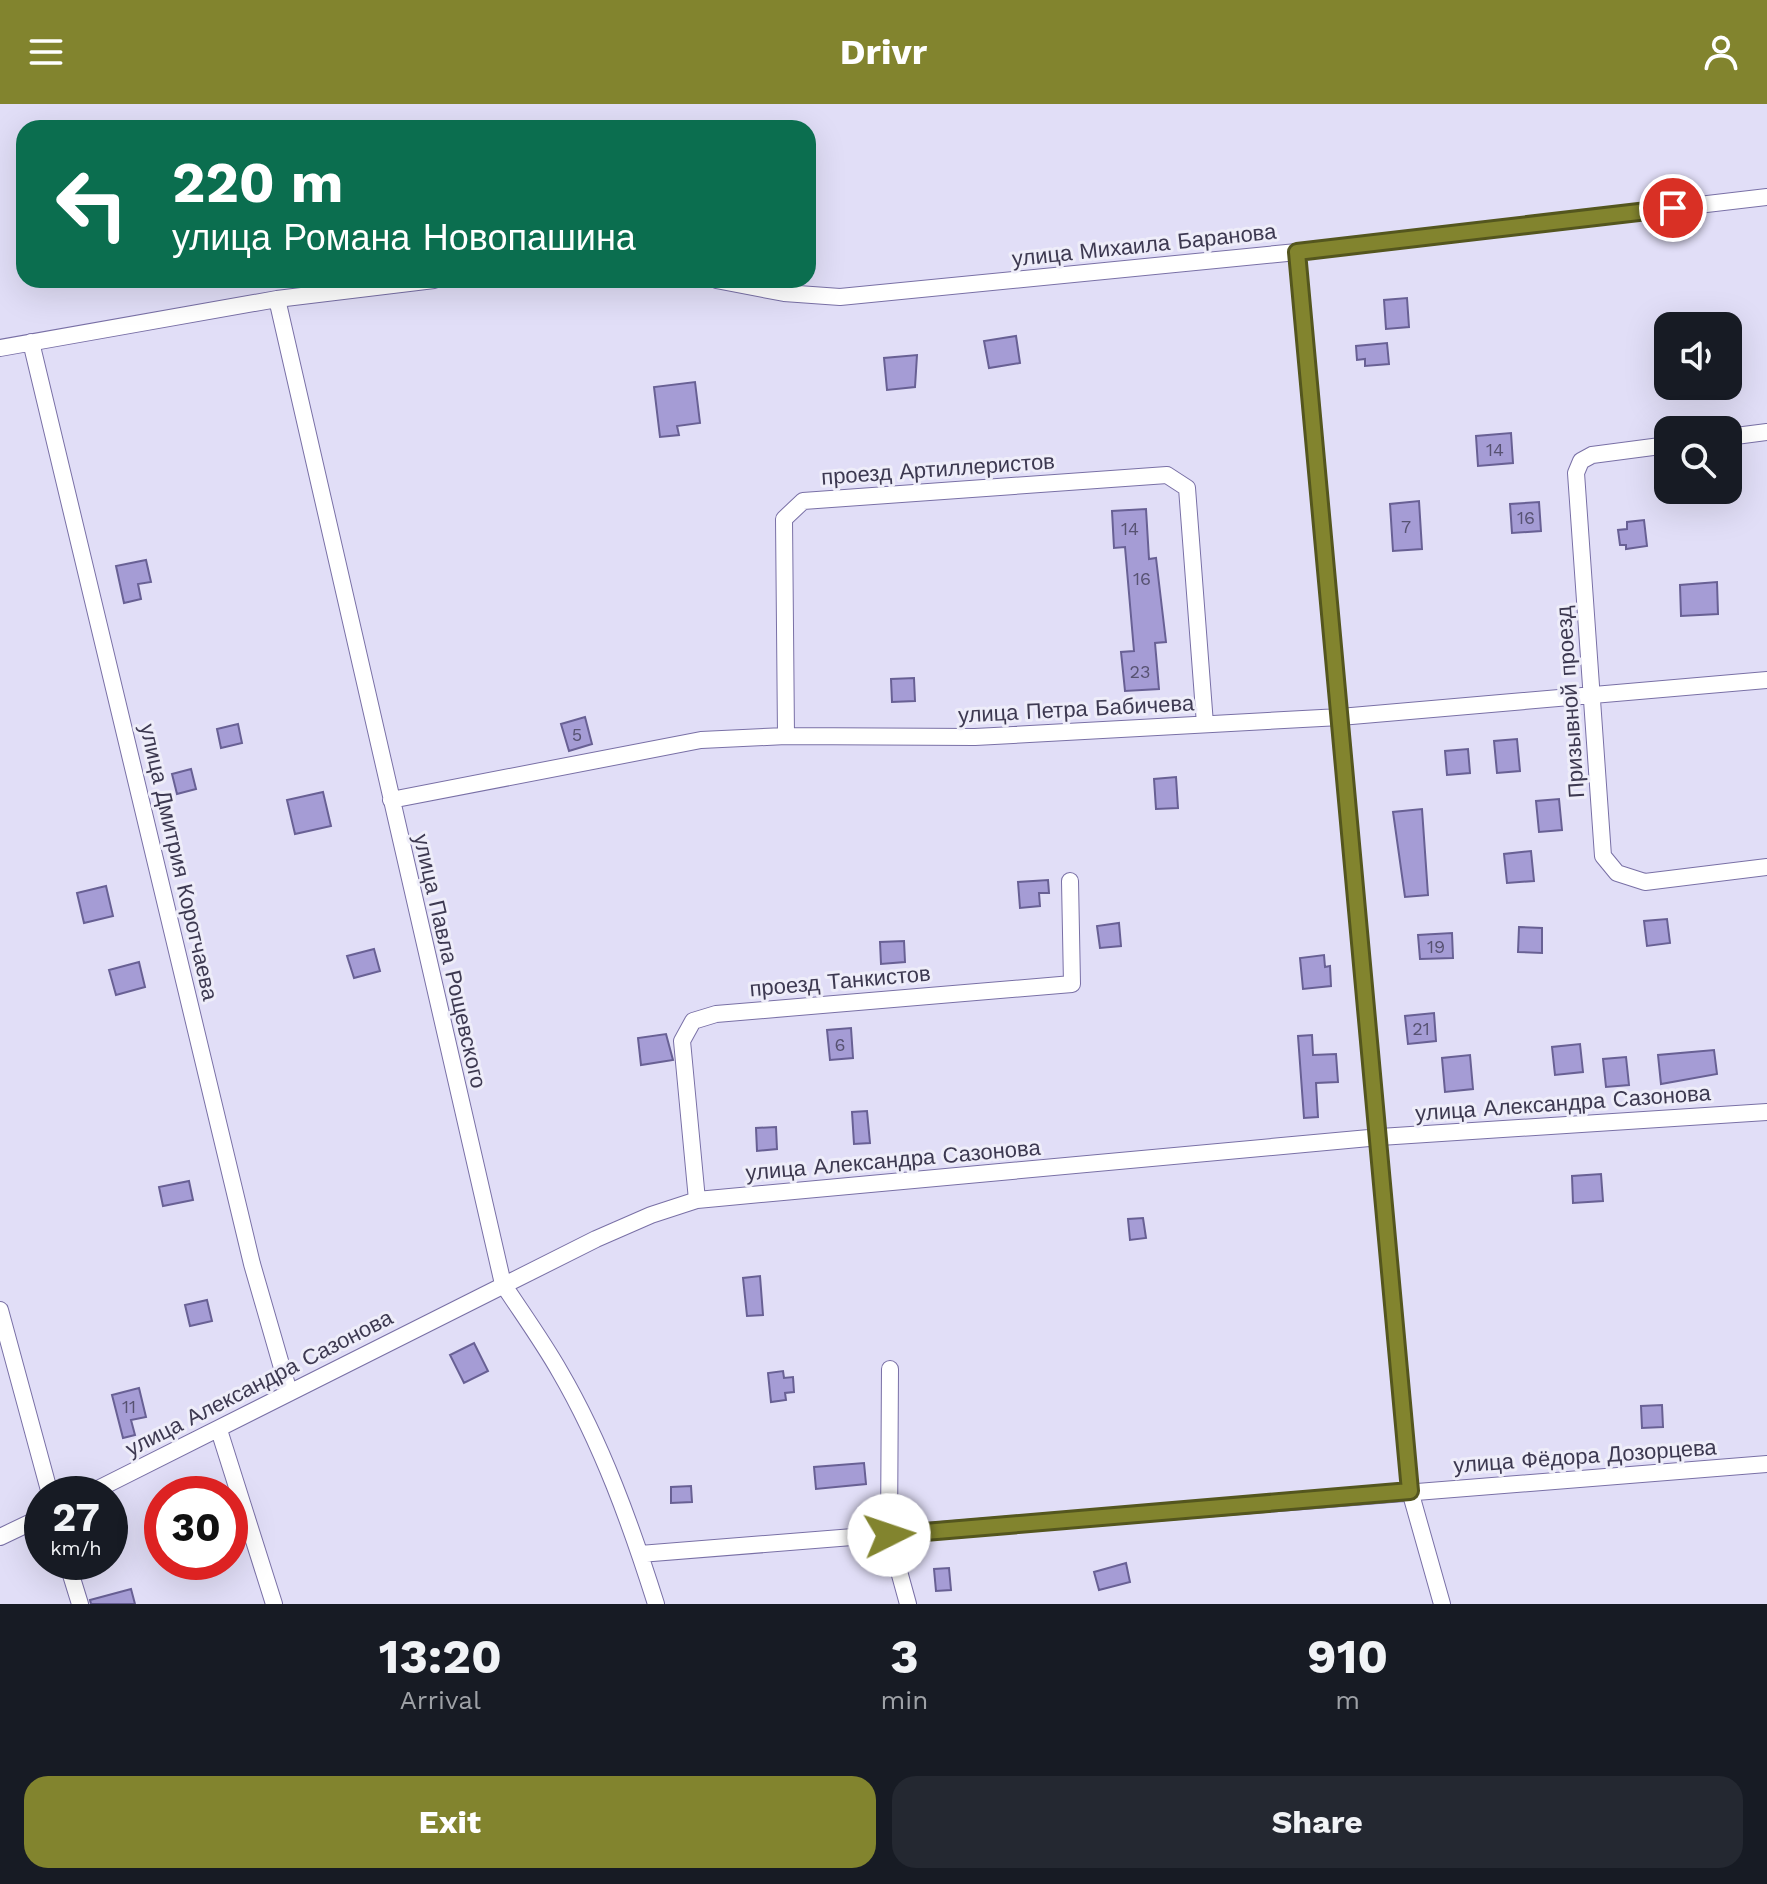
<!DOCTYPE html>
<html lang="en">
<head>
<meta charset="utf-8">
<style>
	body { margin:0; font-family:"Work Sans",sans-serif; background:#242831; color:#f1f3f6; height:100vh; display:flex; flex-direction:column; font-size:30px; white-space:nowrap }
	* { box-sizing:border-box; margin:0 }
	p { font-size:26px; color:#9ea1a6 }
	.icon { flex:none; width:44px; height:44px; fill:none; stroke:currentColor; stroke-width:2; stroke-linecap:round; stroke-linejoin:round }
	.map { position:relative; height:1500px; overflow:hidden }
	.side { display:flex; flex-direction:column; background:#171b24; flex:1 }
	.side>* { flex:none }
	.banner { position:absolute; left:16px; top:16px; width:800px; height:168px; border-radius:24px; box-shadow:0 8px 32px #0002; background:#0b6e4f; color:#fff; overflow:hidden }
	.fabs { position:absolute; left:1654px; top:208px; display:grid; gap:16px }
	.fabs a { display:grid; place-items:center; width:88px; height:88px; border-radius:16px; background:#171b24; box-shadow:0 8px 32px #0002; font-size:40px }
	.speed { position:absolute; left:24px; top:1372px; display:flex; gap:16px; font-size:40px; font-weight:700; text-align:center }
	.speed>* { display:grid; place-content:center; width:104px; height:104px; border-radius:50%; background:#171b24; box-shadow:0 8px 32px #0002; line-height:1 }
	.speed small { font-size:20px; font-weight:400 }
	.speed .limit { border:12px solid #d22; background:#fff; color:#111 }
	.pin { position:absolute; display:grid; place-items:center; width:68px; height:68px; color:#fff; margin:-34px; border:4px solid #fff; border-radius:50%; box-shadow:0 2px 8px #0007 }
	.me { position:absolute; width:88px; margin:-44px; rotate:86deg; stroke-linejoin:round; filter:drop-shadow(0 0 6px #0008) }
	.turn { display:flex; align-items:center; gap:28px; height:168px; padding:0 24px; font-size:36px }
	.turn .icon { width:104px; height:104px; stroke-width:2.5 }
	.turn b { display:block; font-size:56px; line-height:68px }
	.eta { display:flex; justify-content:space-evenly; align-items:center; height:136px; text-align:center }
	.eta b { font-size:48px; font-weight:700; line-height:56px }
	.action { display:flex; gap:16px; margin-top:auto; padding:16px 24px }
	.action a { flex:1; height:92px; border-radius:24px; background:#82842e; color:#fff; font-size:32px; font-weight:700; line-height:92px; text-align:center }
	.action a+a { background:#242831; color:#f1f3f6 }
	header { display:flex; justify-content:space-between; align-items:center; height:104px; padding:0 24px; background:#82842e; color:#fff; font-size:36px; font-weight:700 }
	.map>svg:first-child { display:block }
</style>
</head>
<body>
<header><svg class="icon" aria-label="menu" viewBox="0 0 24 24"><path d="M4 6h16M4 12h16M4 18h16"/></svg>Drivr<svg class="icon" aria-label="person" viewBox="0 0 24 24"><circle cx="12" cy="8" r="4"/><path d="M4 21q1-7 8-7t8 7"/></svg></header>
<div class="map">
<svg width="1767" height="1500" viewBox="0 0 1767 1500">
	<rect width="100%" height="100%" fill="#e1def7"/>
	<path fill="#a59cd5" stroke="#686094" stroke-width="2" d="M 1407,194 L 1409,223 L 1386,225 L 1384,196 Z
		M 1016,232 L 1020,259 L 989,264 L 984,237 Z
		M 1387,239 L 1389,260 L 1365,262 L 1365,255 L 1357,256 L 1356,242 Z
		M 917,251 L 915,283 L 887,286 L 884,254 Z
		M 695,278 L 700,319 L 677,322 L 679,331 L 660,333 L 654,283 Z
		M 1511,329 L 1513,359 L 1478,362 L 1476,332 Z
		M 1419,397 L 1422,445 L 1393,447 L 1390,400 Z
		M 1539,398 L 1541,427 L 1512,429 L 1510,400 Z
		M 1146,405 L 1149,455 L 1156,454 L 1166,538 L 1155,539 L 1159,585 L 1125,587 L 1121,548 L 1134,547 L 1125,443 L 1114,444 L 1112,407 Z
		M 1644,416 L 1647,442 L 1626,445 L 1626,441 L 1620,441 L 1618,426 L 1627,425 L 1627,418 Z
		M 146,456 L 151,478 L 138,480 L 141,495 L 124,499 L 116,462 Z
		M 1717,478 L 1718,510 L 1681,512 L 1680,481 Z
		M 914,574 L 915,597 L 892,598 L 891,575 Z
		M 585,613 L 592,640 L 569,647 L 561,620 Z
		M 238,620 L 242,639 L 221,644 L 217,625 Z
		M 1517,635 L 1520,667 L 1497,669 L 1494,637 Z
		M 1468,645 L 1470,669 L 1447,671 L 1445,647 Z
		M 191,665 L 196,685 L 177,690 L 172,670 Z
		M 1176,673 L 1178,704 L 1156,705 L 1154,675 Z
		M 323,688 L 331,722 L 295,730 L 287,696 Z
		M 1559,695 L 1562,726 L 1539,728 L 1536,697 Z
		M 1422,705 L 1428,791 L 1405,793 L 1393,708 Z
		M 1531,747 L 1534,777 L 1507,779 L 1504,750 Z
		M 1048,776 L 1049,789 L 1039,789 L 1040,802 L 1020,804 L 1018,778 Z
		M 106,782 L 113,812 L 84,819 L 77,789 Z
		M 1667,815 L 1670,839 L 1647,842 L 1644,817 Z
		M 1119,819 L 1121,842 L 1100,844 L 1097,822 Z
		M 1519,823 L 1542,824 L 1542,849 L 1518,848 Z
		M 1452,829 L 1453,854 L 1420,855 L 1418,831 Z
		M 904,837 L 905,858 L 881,860 L 880,838 Z
		M 374,845 L 380,867 L 354,874 L 347,852 Z
		M 1324,851 L 1325,863 L 1330,862 L 1331,882 L 1303,885 L 1300,854 Z
		M 139,858 L 145,883 L 116,891 L 109,866 Z
		M 1434,909 L 1436,937 L 1408,940 L 1405,912 Z
		M 851,924 L 853,954 L 830,956 L 827,926 Z
		M 666,930 L 673,956 L 641,961 L 638,934 Z
		M 1312,931 L 1313,951 L 1336,950 L 1338,978 L 1316,979 L 1318,1013 L 1304,1014 L 1298,932 Z
		M 1580,940 L 1583,968 L 1555,971 L 1552,943 Z
		M 1714,946 L 1717,970 L 1661,980 L 1658,951 Z
		M 1470,951 L 1473,985 L 1445,988 L 1442,954 Z
		M 1626,953 L 1629,981 L 1606,983 L 1603,955 Z
		M 867,1007 L 870,1039 L 854,1040 L 852,1008 Z
		M 776,1023 L 777,1045 L 757,1047 L 756,1024 Z
		M 1601,1070 L 1603,1097 L 1573,1099 L 1572,1072 Z
		M 189,1077 L 193,1096 L 163,1102 L 159,1083 Z
		M 1143,1114 L 1146,1134 L 1130,1136 L 1128,1115 Z
		M 760,1172 L 763,1211 L 747,1212 L 743,1174 Z
		M 207,1196 L 212,1217 L 190,1222 L 185,1201 Z
		M 474,1239 L 488,1267 L 464,1279 L 450,1251 Z
		M 783,1267 L 784,1274 L 793,1273 L 794,1288 L 785,1289 L 786,1296 L 771,1298 L 768,1269 Z
		M 139,1284 L 146,1313 L 131,1316 L 135,1331 L 123,1334 L 112,1291 Z
		M 1662,1301 L 1663,1323 L 1642,1324 L 1641,1302 Z
		M 864,1359 L 866,1380 L 816,1385 L 814,1363 Z
		M 691,1382 L 692,1398 L 671,1399 L 671,1383 Z
		M 1126,1459 L 1130,1478 L 1099,1486 L 1094,1468 Z
		M 949,1464 L 951,1486 L 936,1487 L 934,1465 Z
		M 131,1485 L 135,1500 L 91,1500 L 90,1496 Z"/>
	<g fill="none" stroke-linecap="round" stroke-linejoin="round">
		<g stroke="#7970a6" stroke-width="18">
			<path id="minor" d="M 1297,148 L 1410,1387 L 1442,1500
				M 716,176 L 784,189 L 840,193 L 1297,148 L 1767,93
				M 277,195 L 503,1180 C 522,1209 543,1238 560,1268 C 602,1340 631,1421 656,1500
				M 31,238 L 252,1160 L 289,1288
				M 0,244 L 277,195 L 434,176
				M 1728,333 L 1767,328
				M 1668,341 L 1592,351 L 1581,357 L 1576,369 L 1603,752 L 1617,769 L 1645,778 L 1767,763
				M 786,632 L 784,415 L 803,397 L 1167,371 L 1187,384 L 1205,620
				M 391,696 L 701,636 L 786,632 L 975,633 L 1340,613 L 1767,576
				M 697,1096 L 682,937 L 693,917 L 716,910 L 1072,880 L 1070,777
				M 0,1206 L 50,1390
				M 890,1265 L 889,1431 L 908,1500
				M 219,1326 L 274,1500
				M 88,1390 L 596,1135 L 651,1111 L 697,1096 L 1380,1033 L 1767,1008
				M 0,1433 L 42,1413
				M 640,1450 L 1767,1360
				M 67,1458 L 80,1500"/>
		</g>
		<use href="#minor" stroke="#fff" stroke-width="16"/>
	</g>
	<g fill="none" stroke-linecap="round" stroke-linejoin="round">
		<g stroke="#54561e" stroke-width="20">
			<path id="route" d="M 889,1431 L 1410,1387 L 1297,148 L 1673,104"/>
		</g>
		<use href="#route" stroke="#82842e" stroke-width="14"/>
	</g>
	<g text-anchor="middle" dominant-baseline="central" stroke-width="6" stroke-linejoin="round" paint-order="stroke">
		<g font-size="18" fill="#575272">
			<text x="1495" y="345">14</text>
			<text x="1526" y="413">16</text>
			<text x="1406" y="422">7</text>
			<text x="1130" y="424">14</text>
			<text x="1142" y="474">16</text>
			<text x="1140" y="567">23</text>
			<text x="577" y="630">5</text>
			<text x="1436" y="842">19</text>
			<text x="1421" y="924">21</text>
			<text x="840" y="940">6</text>
			<text x="129" y="1302">11</text>
		</g>
		<g font-size="22" fill="#3d3951" stroke="#eeedf9">
			<text transform="translate(1144 141) rotate(-6)">улица Михаила Баранова</text>
			<text transform="translate(938 365) rotate(-4)">проезд Артиллеристов</text>
			<text transform="translate(1570 598) rotate(-94)">Призывной проезд</text>
			<text transform="translate(1076 605) rotate(-3)">улица Петра Бабичева</text>
			<text transform="translate(179 758) rotate(77)">улица Дмитрия Коротчаева</text>
			<text transform="translate(450 857) rotate(77)">улица Павла Рощевского</text>
			<text transform="translate(840 877) rotate(-5)">проезд Танкистов</text>
			<text transform="translate(1563 999) rotate(-4)">улица Александра Сазонова</text>
			<text transform="translate(893 1056) rotate(-5)">улица Александра Сазонова</text>
			<text transform="translate(259 1279) rotate(-27)">улица Александра Сазонова</text>
			<text transform="translate(1585 1352) rotate(-4)">улица Фёдора Дозорцева</text>
		</g>
	</g>
</svg>
<div class="fabs">
<a><svg class="icon" aria-label="sound" viewBox="0 0 24 24"><path d="M4 9h4l5-4v14l-5-4H4zM17 9q2 3 0 6"/></svg></a>
<a><svg class="icon" aria-label="search" viewBox="0 0 24 24"><circle cx="10" cy="10" r="6"/><path d="M15 15l6 6"/></svg></a>
</div>
<div class="speed"><div>27<small>km/h</small></div><div class="limit">30</div></div>
<div class="pin" style="left:1673px;top:104px;background:#d93025"><svg class="icon" aria-label="arrive" viewBox="0 0 24 24"><path d="M6 21V4h12l-3 4 3 4H6"/></svg></div>
<svg class="me" style="left:889px;top:1431px" viewBox="-20 -20 40 40"><circle r="19" fill="#fff"/><path d="M0-13L10 11 0 6-10 11z" fill="#82842e"/></svg>
<div class="banner">
<div class="turn"><svg class="icon" aria-label="left" viewBox="0 0 24 24"><path d="M17 20v-9H6M10 6l-5 5 5 5"/></svg><div><b>220 m</b>улица Романа Новопашина</div></div>
</div>
</div>
<section class="side">
<div class="eta">
<div><b>13:20</b><p>Arrival</p></div>
<div><b>3</b><p>min</p></div>
<div><b>910</b><p>m</p></div>
</div>
<div class="action"><a>Exit</a><a>Share</a></div>
</section>
</body>
</html>
